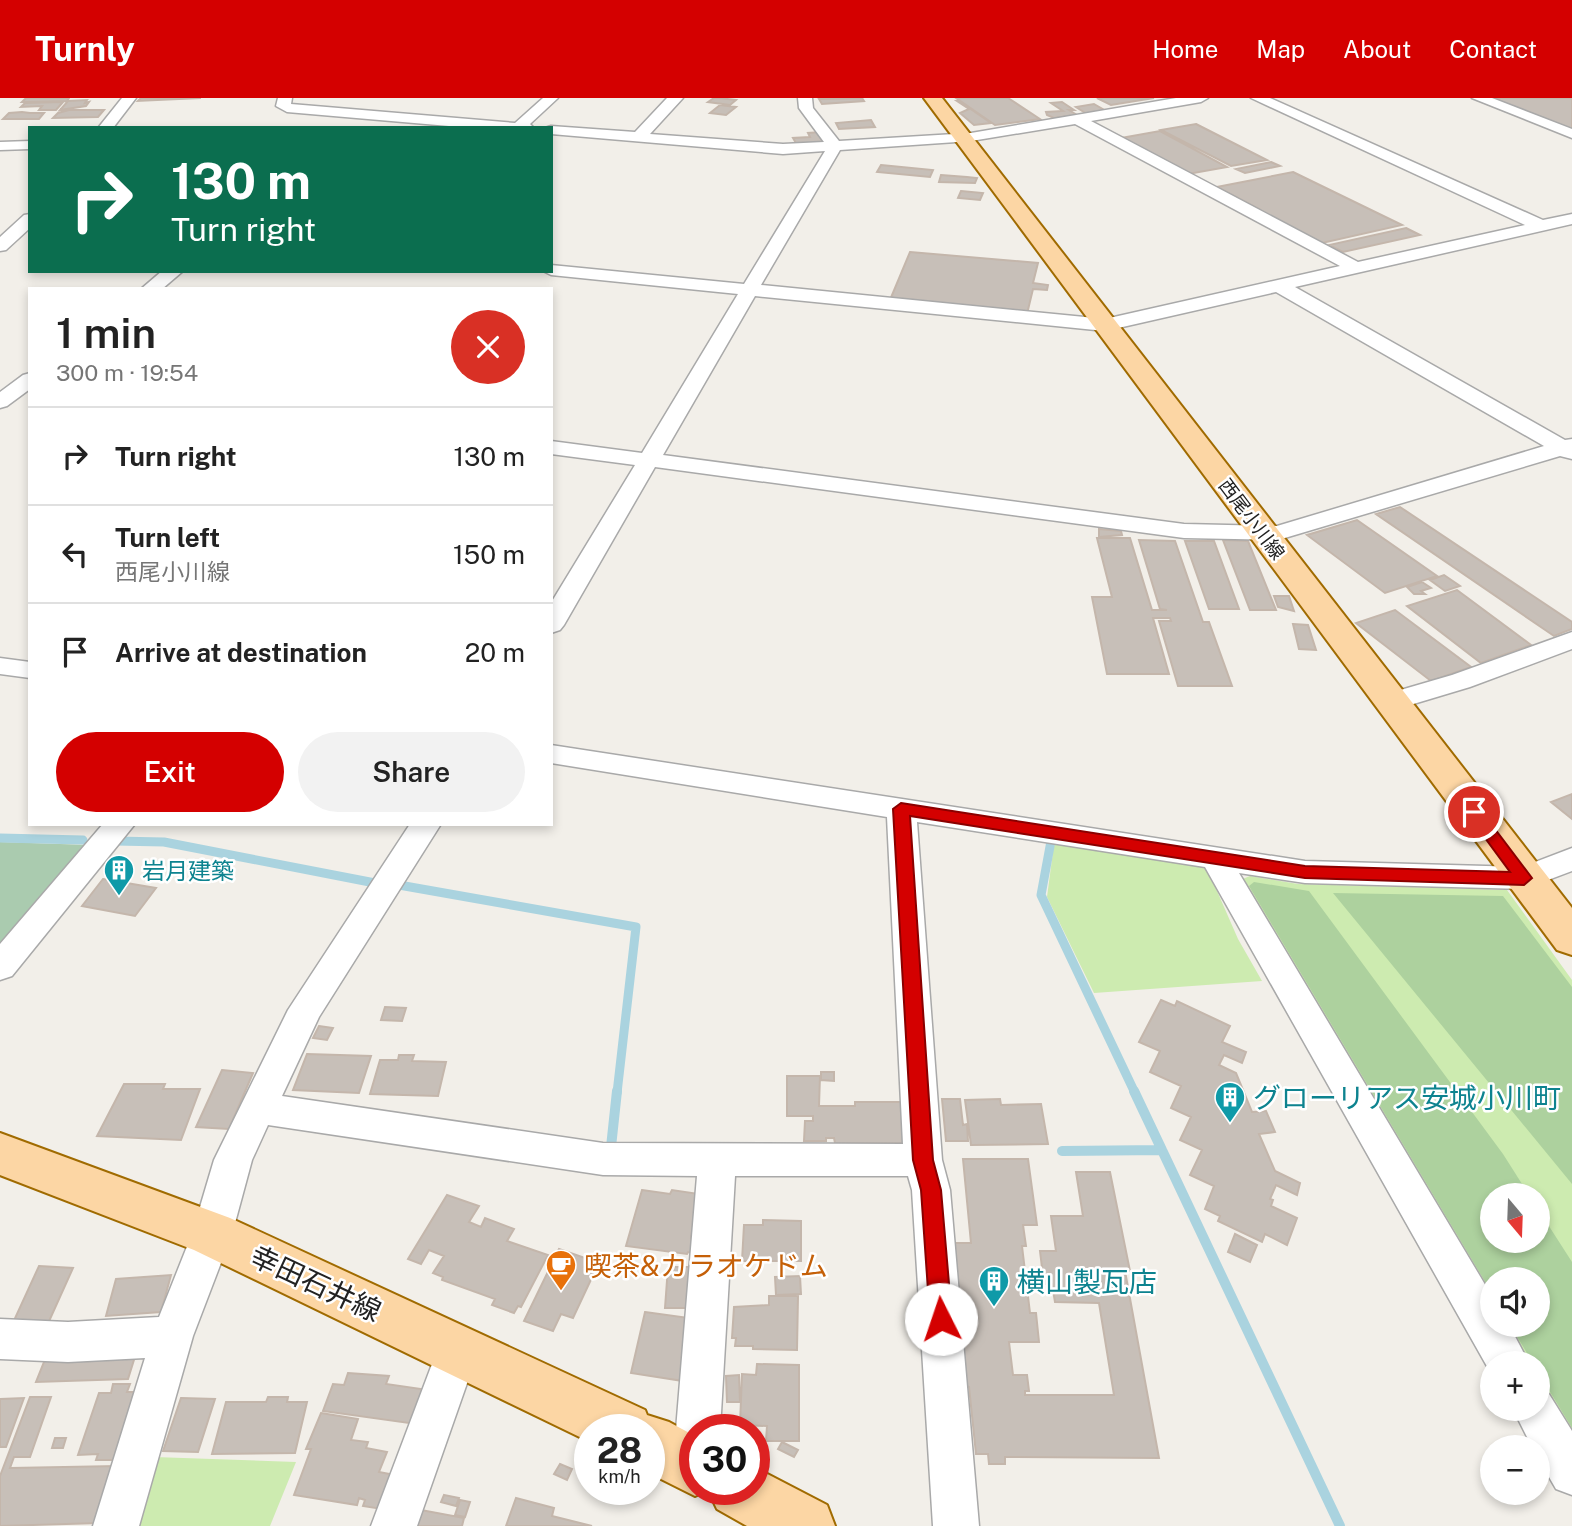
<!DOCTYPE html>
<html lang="en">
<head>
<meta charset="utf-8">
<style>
	body { margin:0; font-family:"Public Sans","Noto Sans JP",sans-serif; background:#f2f2f2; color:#222; height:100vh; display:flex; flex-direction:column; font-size:26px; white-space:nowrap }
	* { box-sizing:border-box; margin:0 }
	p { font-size:23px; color:#767676 }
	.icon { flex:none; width:38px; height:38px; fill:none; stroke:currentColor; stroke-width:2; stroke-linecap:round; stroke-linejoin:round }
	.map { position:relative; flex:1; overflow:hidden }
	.panel { position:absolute; left:28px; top:189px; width:525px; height:539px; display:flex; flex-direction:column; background:#fff; border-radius:0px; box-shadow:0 4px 10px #0003 }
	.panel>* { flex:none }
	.guide { position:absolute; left:28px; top:28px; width:525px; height:147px; border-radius:0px; box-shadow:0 4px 10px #0003; background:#0b6e4f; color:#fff; overflow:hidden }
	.needle { width:46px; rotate:161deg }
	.tools { position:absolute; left:1480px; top:1085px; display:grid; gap:14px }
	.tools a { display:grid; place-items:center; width:70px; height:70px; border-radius:50%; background:#fff; box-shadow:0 4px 10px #0003; font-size:35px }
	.speed { position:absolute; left:574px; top:1316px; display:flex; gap:14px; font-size:35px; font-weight:700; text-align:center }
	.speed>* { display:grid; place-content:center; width:91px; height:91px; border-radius:50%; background:#fff; box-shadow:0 4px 10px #0003; line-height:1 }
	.speed small { font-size:18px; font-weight:400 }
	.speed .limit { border:10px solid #d22; background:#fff; color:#111 }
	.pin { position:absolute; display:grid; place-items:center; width:60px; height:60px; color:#fff; margin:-30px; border:4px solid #fff; border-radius:50%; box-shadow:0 2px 7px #0007 }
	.me { position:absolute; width:77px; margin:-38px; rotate:356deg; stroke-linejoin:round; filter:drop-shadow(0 0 5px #0008) }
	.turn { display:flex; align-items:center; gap:24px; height:147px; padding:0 28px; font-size:32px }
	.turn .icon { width:91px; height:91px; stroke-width:2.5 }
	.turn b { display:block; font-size:49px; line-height:60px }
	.round { display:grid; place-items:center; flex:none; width:74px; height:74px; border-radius:37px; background:#f2f2f2 }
	.headline { display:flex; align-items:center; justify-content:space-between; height:119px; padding:0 28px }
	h1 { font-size:42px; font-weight:600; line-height:52px }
	.cta { display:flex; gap:14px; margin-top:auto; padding:14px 28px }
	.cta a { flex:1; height:80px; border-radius:42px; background:#d40000; color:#fff; font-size:28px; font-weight:600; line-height:80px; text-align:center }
	.cta a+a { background:#f2f2f2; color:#222 }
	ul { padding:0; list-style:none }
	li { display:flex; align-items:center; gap:21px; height:98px; padding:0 28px; border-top:2px solid #e0e0e0 }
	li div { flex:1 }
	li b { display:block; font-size:26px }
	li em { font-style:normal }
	header { display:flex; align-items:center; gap:42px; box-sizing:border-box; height:98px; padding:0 35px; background:#d40000; color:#fff }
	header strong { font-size:33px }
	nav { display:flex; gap:38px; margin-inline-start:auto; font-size:24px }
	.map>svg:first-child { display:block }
</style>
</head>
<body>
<header>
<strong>Turnly</strong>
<nav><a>Home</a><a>Map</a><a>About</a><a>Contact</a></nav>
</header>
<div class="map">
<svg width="1572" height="1428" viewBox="0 0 1572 1428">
	<rect width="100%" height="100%" fill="#f2efe9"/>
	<path fill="#cdebb0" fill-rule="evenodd" d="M 1054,746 L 1207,770 L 1238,841 L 1262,883 L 1094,895 L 1047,799 Z
		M 1250,778 L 1298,786 L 1507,792 L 1572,882 L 1572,1344 L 1538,1287 L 1538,1265 L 1526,1265 L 1503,1227 L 1538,1227 L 1538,1181 L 1493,1181 L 1493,1210 L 1240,782 ZM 1493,1097 L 1538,1097 L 1538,1143 L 1493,1143 Z
		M 154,1359 L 296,1364 L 270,1428 L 133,1428 Z"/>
	<path fill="#add19e" d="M 1254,784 L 1309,793 L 1503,1056 L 1529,1097 L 1493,1097 L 1493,1143 L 1538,1143 L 1538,1111 L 1572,1164 L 1572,1330 L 1538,1274 L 1538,1265 L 1533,1265 L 1510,1227 L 1538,1227 L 1538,1181 L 1493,1181 L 1493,1197 L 1249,788 Z
		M 1333,795 L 1503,798 L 1572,889 L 1572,1086 Z"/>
	<path fill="#aacbaf" d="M 0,744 L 90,747 L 0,856 Z"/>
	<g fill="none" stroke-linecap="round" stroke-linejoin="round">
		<path stroke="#aad3df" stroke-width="9" d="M 0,740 L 83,742
			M 115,743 L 164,744 L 375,785
			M 1051,743 L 1041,797 L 1135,995
			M 399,787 L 636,829 L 617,995"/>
		<path stroke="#aad3df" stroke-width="10" d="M 1134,993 L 1340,1428
			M 611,1049 L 617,993
			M 1062,1053 L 1162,1052"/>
	</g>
	<path fill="#c7bfb8" stroke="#c4b6ab" stroke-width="2" d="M 26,0 L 69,0 L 67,3 L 22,4 Z
		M 141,0 L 201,0 L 138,3 Z
		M 714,0 L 719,0 L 736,2 L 730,7 L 708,4 Z
		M 862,0 L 864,3 L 822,6 L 819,1 Z
		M 1008,0 L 1040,21 L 995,27 L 956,0 Z
		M 1097,0 L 1154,0 L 1111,7 Z
		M 1491,0 L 1572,0 L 1572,31 Z
		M 87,2 L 85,5 L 89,4 L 86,8 L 60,12 L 68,3 Z
		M 957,3 L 959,3 L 991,25 L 974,27 L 960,15 L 969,11 Z
		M 63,4 L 56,12 L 39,12 L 42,8 L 21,9 L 25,5 Z
		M 1062,4 L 1074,12 L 1069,12 L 1077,17 L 1054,20 L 1047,17 L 1046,14 L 1063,13 L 1051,5 Z
		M 1094,6 L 1106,13 L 1087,16 L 1076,9 Z
		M 720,7 L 736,9 L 726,17 L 710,15 Z
		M 69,12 L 104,12 L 98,19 L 53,20 L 58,15 Z
		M 22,14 L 30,15 L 44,15 L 39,21 L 3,21 L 9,15 Z
		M 871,22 L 875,29 L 839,31 L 836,25 Z
		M 1196,26 L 1267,62 L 1231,68 L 1161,32 Z
		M 1160,33 L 1227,69 L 1188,76 L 1121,40 Z
		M 822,34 L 827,45 L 797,47 L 793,40 L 810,39 L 808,35 Z
		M 1271,64 L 1280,68 L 1245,75 L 1236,71 Z
		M 881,67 L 933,72 L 930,79 L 877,74 Z
		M 1293,74 L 1402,127 L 1322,145 L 1256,112 L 1259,111 L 1217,89 Z
		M 941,77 L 967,79 L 977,80 L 975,85 L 939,84 Z
		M 961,93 L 983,95 L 980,102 L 958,100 Z
		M 1406,130 L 1420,137 L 1343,154 L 1329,147 Z
		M 910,154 L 1038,165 L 1033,185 L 1048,187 L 1047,192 L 1033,191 L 1027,216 L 890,202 Z
		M 1400,409 L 1572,524 L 1572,531 L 1554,538 L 1376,416 Z
		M 1357,422 L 1437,478 L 1385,495 L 1307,437 Z
		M 1099,431 L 1121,433 L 1122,437 L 1099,439 Z
		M 1097,440 L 1130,440 L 1152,512 L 1167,512 L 1160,511 L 1139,442 L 1175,443 L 1203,524 L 1209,524 L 1232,588 L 1178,588 L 1159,523 L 1171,523 L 1170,520 L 1153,520 L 1169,576 L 1107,576 L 1092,499 L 1112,499 Z
		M 1223,442 L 1248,443 L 1276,512 L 1250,512 Z
		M 1185,443 L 1214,443 L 1239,511 L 1209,511 Z
		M 1444,477 L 1460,488 L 1445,493 L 1430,482 Z
		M 1422,484 L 1431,490 L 1421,493 L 1425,496 L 1414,496 L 1407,489 Z
		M 1457,492 L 1531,547 L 1481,565 L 1407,508 Z
		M 1274,498 L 1289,498 L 1294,513 L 1278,509 Z
		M 1395,512 L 1471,569 L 1431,583 L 1356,525 Z
		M 1293,526 L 1308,527 L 1316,552 L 1299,551 Z
		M 1572,696 L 1572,721 L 1551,704 Z
		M 103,781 L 156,790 L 135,818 L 82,808 Z
		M 1161,902 L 1175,908 L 1177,903 L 1230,928 L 1222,944 L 1246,954 L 1242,965 L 1224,957 L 1219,967 L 1236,975 L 1252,1014 L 1266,1013 L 1275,1034 L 1259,1036 L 1275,1073 L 1300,1085 L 1297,1097 L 1276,1087 L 1270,1101 L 1273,1102 L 1271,1108 L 1297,1120 L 1287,1147 L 1265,1136 L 1262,1144 L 1218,1123 L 1220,1118 L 1205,1111 L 1214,1088 L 1190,1077 L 1202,1052 L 1180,1042 L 1191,1019 L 1171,1010 L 1181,988 L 1150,974 L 1160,953 L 1139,944 Z
		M 385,909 L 406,910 L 402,923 L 381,922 Z
		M 319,928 L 333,930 L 327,942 L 313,940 Z
		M 307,956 L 371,958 L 359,995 L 293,992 Z
		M 399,957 L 414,957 L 412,963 L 446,964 L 438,998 L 370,996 L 380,962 L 398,962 Z
		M 222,972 L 253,975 L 229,1031 L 196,1029 Z
		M 821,974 L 834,974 L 834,983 L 821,982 Z
		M 787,978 L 820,978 L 819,1008 L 855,1008 L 855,1004 L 903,1004 L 906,1045 L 835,1045 L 834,1040 L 826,1040 L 826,1043 L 804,1043 L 805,1023 L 813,1023 L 813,1018 L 787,1018 Z
		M 124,986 L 165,986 L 163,991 L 200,991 L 181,1042 L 97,1038 Z
		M 942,1001 L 960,1001 L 963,1027 L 967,1026 L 968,1043 L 946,1043 Z
		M 1000,1001 L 1001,1007 L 1041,1006 L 1048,1046 L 971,1047 L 965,1002 Z
		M 963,1061 L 1028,1061 L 1037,1127 L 1023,1127 L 1026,1148 L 1022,1148 L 1030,1215 L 1036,1215 L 1039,1244 L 1009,1244 L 1013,1277 L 1027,1277 L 1029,1293 L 1025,1293 L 1025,1297 L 1114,1297 L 1099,1205 L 1055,1204 L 1052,1186 L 1044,1186 L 1040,1153 L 1056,1153 L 1051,1118 L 1083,1118 L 1076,1074 L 1110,1074 L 1130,1173 L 1125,1173 L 1159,1360 L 1005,1359 L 1005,1366 L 989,1366 L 988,1356 L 976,1356 L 969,1289 L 966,1288 L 953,1145 L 971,1145 Z
		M 642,1092 L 670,1096 L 672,1092 L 699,1096 L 691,1140 L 697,1141 L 694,1155 L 688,1154 L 687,1156 L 626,1148 Z
		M 447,1097 L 479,1108 L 469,1124 L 481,1129 L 485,1120 L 514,1131 L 507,1143 L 548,1157 L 521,1209 L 518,1208 L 514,1215 L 492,1207 L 495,1201 L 442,1182 L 443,1179 L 433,1175 L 444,1158 L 429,1152 L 421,1166 L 408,1161 Z
		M 763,1122 L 801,1123 L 801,1163 L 742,1163 L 744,1127 L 763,1127 Z
		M 1235,1136 L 1257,1147 L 1250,1164 L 1228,1154 Z
		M 559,1151 L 588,1161 L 584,1169 L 595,1173 L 573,1220 L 561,1216 L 553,1233 L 524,1223 Z
		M 39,1168 L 73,1170 L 46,1230 L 11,1229 Z
		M 668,1169 L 696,1169 L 694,1210 L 665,1210 Z
		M 171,1177 L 161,1214 L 106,1218 L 116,1181 Z
		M 800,1178 L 801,1196 L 776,1197 L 775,1179 Z
		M 769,1198 L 798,1198 L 797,1252 L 753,1251 L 753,1248 L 735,1248 L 736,1240 L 732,1240 L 734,1209 L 769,1207 Z
		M 645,1214 L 689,1220 L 683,1250 L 690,1251 L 683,1283 L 631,1275 Z
		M 138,1249 L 128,1281 L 36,1284 L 48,1254 Z
		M 757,1266 L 799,1267 L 799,1343 L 766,1343 L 767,1328 L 740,1327 L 742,1276 L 756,1277 Z
		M 348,1275 L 389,1278 L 386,1286 L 428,1292 L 416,1326 L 323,1313 L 333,1286 L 344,1287 Z
		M 739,1277 L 740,1304 L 727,1304 L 726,1278 Z
		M 113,1286 L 130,1286 L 127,1294 L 144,1294 L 124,1362 L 96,1362 L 98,1356 L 78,1357 L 99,1295 L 111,1295 Z
		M 30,1299 L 51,1299 L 30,1359 L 14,1359 L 10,1370 L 117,1368 L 99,1425 L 0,1428 L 0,1378 Z
		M 268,1299 L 288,1299 L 287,1304 L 307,1304 L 295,1355 L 212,1356 L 226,1304 L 266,1304 Z
		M 24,1300 L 6,1349 L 0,1349 L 0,1301 Z
		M 181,1300 L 215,1301 L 198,1354 L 163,1353 Z
		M 321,1315 L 358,1321 L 351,1342 L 368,1344 L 366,1350 L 387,1354 L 379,1374 L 400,1378 L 388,1412 L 363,1408 L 365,1402 L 359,1400 L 357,1407 L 294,1397 L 311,1351 L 306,1351 Z
		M 55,1340 L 66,1340 L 63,1350 L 52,1350 Z
		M 782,1344 L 798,1352 L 794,1359 L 778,1351 Z
		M 560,1366 L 572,1371 L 567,1382 L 554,1376 Z
		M 444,1397 L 459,1400 L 456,1408 L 441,1404 Z
		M 516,1400 L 554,1410 L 552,1418 L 592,1428 L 506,1428 Z
		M 460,1402 L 470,1404 L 465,1419 L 455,1417 Z
		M 421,1412 L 464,1420 L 462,1428 L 415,1428 Z"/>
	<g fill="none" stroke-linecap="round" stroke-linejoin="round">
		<g stroke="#a9a9a9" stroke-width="3">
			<path id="minor" d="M 122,0 L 136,0 L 113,30 L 98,30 Z
				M 278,0 L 292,0 L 291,6 L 515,25 L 543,0 L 558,0 L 530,26 L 534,30 L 472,30 L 287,14 L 276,8 Z
				M 667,0 L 683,0 L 650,36 L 783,46 L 824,44 L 799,10 L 798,0 L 812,0 L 813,10 L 839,43 L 971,35 L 1176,0 L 1208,0 L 1201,4 L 1091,23 L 1358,164 L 1525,127 L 1251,0 L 1270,0 L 1543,122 L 1572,116 L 1572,126 L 1295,189 L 1565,342 L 1572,341 L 1572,361 L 1560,358 L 1278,442 L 1184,440 L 655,369 L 564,527 L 560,532 L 551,535 L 551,505 L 635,367 L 551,356 L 551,343 L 642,355 L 738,196 L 551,177 L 543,173 L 551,173 L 551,167 L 744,186 L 825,53 L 783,56 L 551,36 L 551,30 L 545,30 L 551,28 L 635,34 ZM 1075,26 L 1340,168 L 1105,221 L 761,187 L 840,52 L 971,43 ZM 1276,194 L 1544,348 L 1277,428 L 1184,426 L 663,357 L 755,198 L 1105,233 Z
				M 1472,0 L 1492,0 L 1572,31 L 1572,40 Z
				M 30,43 L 30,51 L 0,52 L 0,44 Z
				M 30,116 L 30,130 L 6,152 L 0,153 L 0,139 L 24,117 Z
				M 162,173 L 183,173 L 162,191 L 141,191 Z
				M 30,275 L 30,291 L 7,308 L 0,310 L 0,294 L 23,277 Z
				M 1572,534 L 1572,551 L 1470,589 L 1390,613 L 1380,610 L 1376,604 L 1380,598 L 1452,577 Z
				M 0,560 L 30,564 L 30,580 L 0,576 Z
				M 551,647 L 1305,763 L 1522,769 L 1572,750 L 1572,773 L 1524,791 L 1305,785 L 1239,775 L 1493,1200 L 1493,1227 L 1509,1227 L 1529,1265 L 1493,1265 L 1493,1279 L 1205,769 L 917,724 L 942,1062 L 950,1092 L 979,1428 L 933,1428 L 912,1092 L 908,1078 L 735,1078 L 720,1332 L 695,1332 L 695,1352 L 683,1347 L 676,1332 L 697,1078 L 603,1077 L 268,1027 L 252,1062 L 232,1136 L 193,1238 L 139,1428 L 93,1428 L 145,1260 L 68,1264 L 0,1261 L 0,1221 L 68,1224 L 159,1219 L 192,1136 L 214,1062 L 288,912 L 410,726 L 441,726 L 319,919 L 282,998 L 603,1045 L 903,1046 L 887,719 L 551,665 Z
				M 103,726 L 135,726 L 12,878 L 0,882 L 0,846 Z
				M 458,1231 L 473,1237 L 479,1251 L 417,1428 L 371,1428 L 443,1237 Z
				M 1538,1291 L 1549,1296 L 1572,1333 L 1572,1397 L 1556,1391 L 1538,1360 L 1538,1349 L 1532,1349 L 1513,1311 L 1538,1311 Z"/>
		</g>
		<g stroke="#a06b00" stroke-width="4">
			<path id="major" d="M 924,0 L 942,0 L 1572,810 L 1572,857 L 1557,852 Z
				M 0,1035 L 230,1120 L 645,1312 L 647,1317 L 669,1324 L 695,1338 L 695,1391 L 754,1391 L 754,1369 L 827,1407 L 835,1428 L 747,1428 L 717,1411 L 708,1392 L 695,1398 L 649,1375 L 649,1332 L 590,1332 L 590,1344 L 194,1152 L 0,1077 Z"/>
		</g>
		<use href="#minor" fill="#fff" fill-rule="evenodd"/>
		<use href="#major" fill="#fcd6a4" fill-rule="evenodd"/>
	</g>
	<path fill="#d40000" stroke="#8a0000" stroke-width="2" d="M 901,705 L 1305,768 L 1510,774 L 1466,714 L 1474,709 L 1479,710 L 1532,780 L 1524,787 L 1305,780 L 910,718 L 933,1062 L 941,1092 L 952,1221 L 949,1229 L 941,1232 L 933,1229 L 930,1221 L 921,1092 L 913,1062 L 893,711 Z"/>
	<defs>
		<g id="building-pin" transform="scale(1.575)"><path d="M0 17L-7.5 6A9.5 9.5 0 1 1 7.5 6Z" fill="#0f9aa8" stroke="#fff"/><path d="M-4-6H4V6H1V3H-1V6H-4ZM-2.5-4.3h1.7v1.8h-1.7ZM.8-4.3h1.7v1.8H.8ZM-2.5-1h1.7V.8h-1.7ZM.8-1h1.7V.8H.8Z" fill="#fff"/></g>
		<g id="cafe-pin" transform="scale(1.575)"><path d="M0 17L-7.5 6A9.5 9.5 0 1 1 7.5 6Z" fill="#e8710a" stroke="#fff"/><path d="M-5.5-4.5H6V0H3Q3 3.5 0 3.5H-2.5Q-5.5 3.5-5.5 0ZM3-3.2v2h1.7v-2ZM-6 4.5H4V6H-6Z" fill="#fff"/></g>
	</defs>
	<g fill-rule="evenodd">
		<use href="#building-pin" x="119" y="772"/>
		<use href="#building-pin" x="1230" y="999"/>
		<use href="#cafe-pin" x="561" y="1167"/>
		<use href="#building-pin" x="994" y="1183"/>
	</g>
	<g text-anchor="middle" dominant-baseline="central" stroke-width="5" stroke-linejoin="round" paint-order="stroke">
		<g font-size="19" fill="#222" stroke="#fff">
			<text transform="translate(1252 421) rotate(53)">西尾小川線</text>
		</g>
		<g font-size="23" fill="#0d838f" stroke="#fff" text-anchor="start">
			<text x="142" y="772">岩月建築</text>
		</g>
		<g font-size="28" fill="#0d838f" stroke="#fff" text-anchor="start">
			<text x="1253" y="999">グローリアス安城小川町</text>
			<text x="1017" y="1183">横山製瓦店</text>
		</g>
		<g font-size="28" fill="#c56008" stroke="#fff" text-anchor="start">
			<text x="584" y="1167">喫茶&amp;カラオケドム</text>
		</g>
		<g font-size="28" fill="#222" stroke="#fff">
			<text transform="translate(316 1185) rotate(25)">幸田石井線</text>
		</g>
	</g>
</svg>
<div class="tools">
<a><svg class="needle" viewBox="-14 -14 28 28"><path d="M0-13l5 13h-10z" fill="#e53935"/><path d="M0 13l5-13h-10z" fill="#767676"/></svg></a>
<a><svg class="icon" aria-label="sound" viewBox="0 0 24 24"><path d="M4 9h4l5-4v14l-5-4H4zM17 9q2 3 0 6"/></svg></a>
<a>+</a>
<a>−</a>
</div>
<div class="speed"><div>28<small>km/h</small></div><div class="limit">30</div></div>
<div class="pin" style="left:1474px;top:714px;background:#d93025"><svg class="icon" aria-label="arrive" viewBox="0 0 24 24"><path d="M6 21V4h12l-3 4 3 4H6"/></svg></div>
<svg class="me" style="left:941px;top:1221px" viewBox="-20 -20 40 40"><circle r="19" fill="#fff"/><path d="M0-13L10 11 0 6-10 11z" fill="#d40000"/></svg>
<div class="guide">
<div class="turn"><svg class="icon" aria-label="right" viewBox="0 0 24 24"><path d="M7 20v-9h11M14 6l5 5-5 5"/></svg><div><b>130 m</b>Turn right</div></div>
</div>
<section class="panel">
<div class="headline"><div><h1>1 min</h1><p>300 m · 19:54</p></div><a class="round" style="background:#d93025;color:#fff"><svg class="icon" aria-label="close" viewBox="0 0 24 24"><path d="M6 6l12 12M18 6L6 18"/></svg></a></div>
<ul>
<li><svg class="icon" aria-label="right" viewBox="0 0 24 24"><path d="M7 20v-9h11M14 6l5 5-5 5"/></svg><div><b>Turn right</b></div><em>130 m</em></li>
<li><svg class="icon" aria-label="left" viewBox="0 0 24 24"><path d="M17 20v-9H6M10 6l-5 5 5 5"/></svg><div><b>Turn left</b><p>西尾小川線</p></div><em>150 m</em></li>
<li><svg class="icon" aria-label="arrive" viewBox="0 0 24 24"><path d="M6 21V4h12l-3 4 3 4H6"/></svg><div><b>Arrive at destination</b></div><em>20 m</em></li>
</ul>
<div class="cta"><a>Exit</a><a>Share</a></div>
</section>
</div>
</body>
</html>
